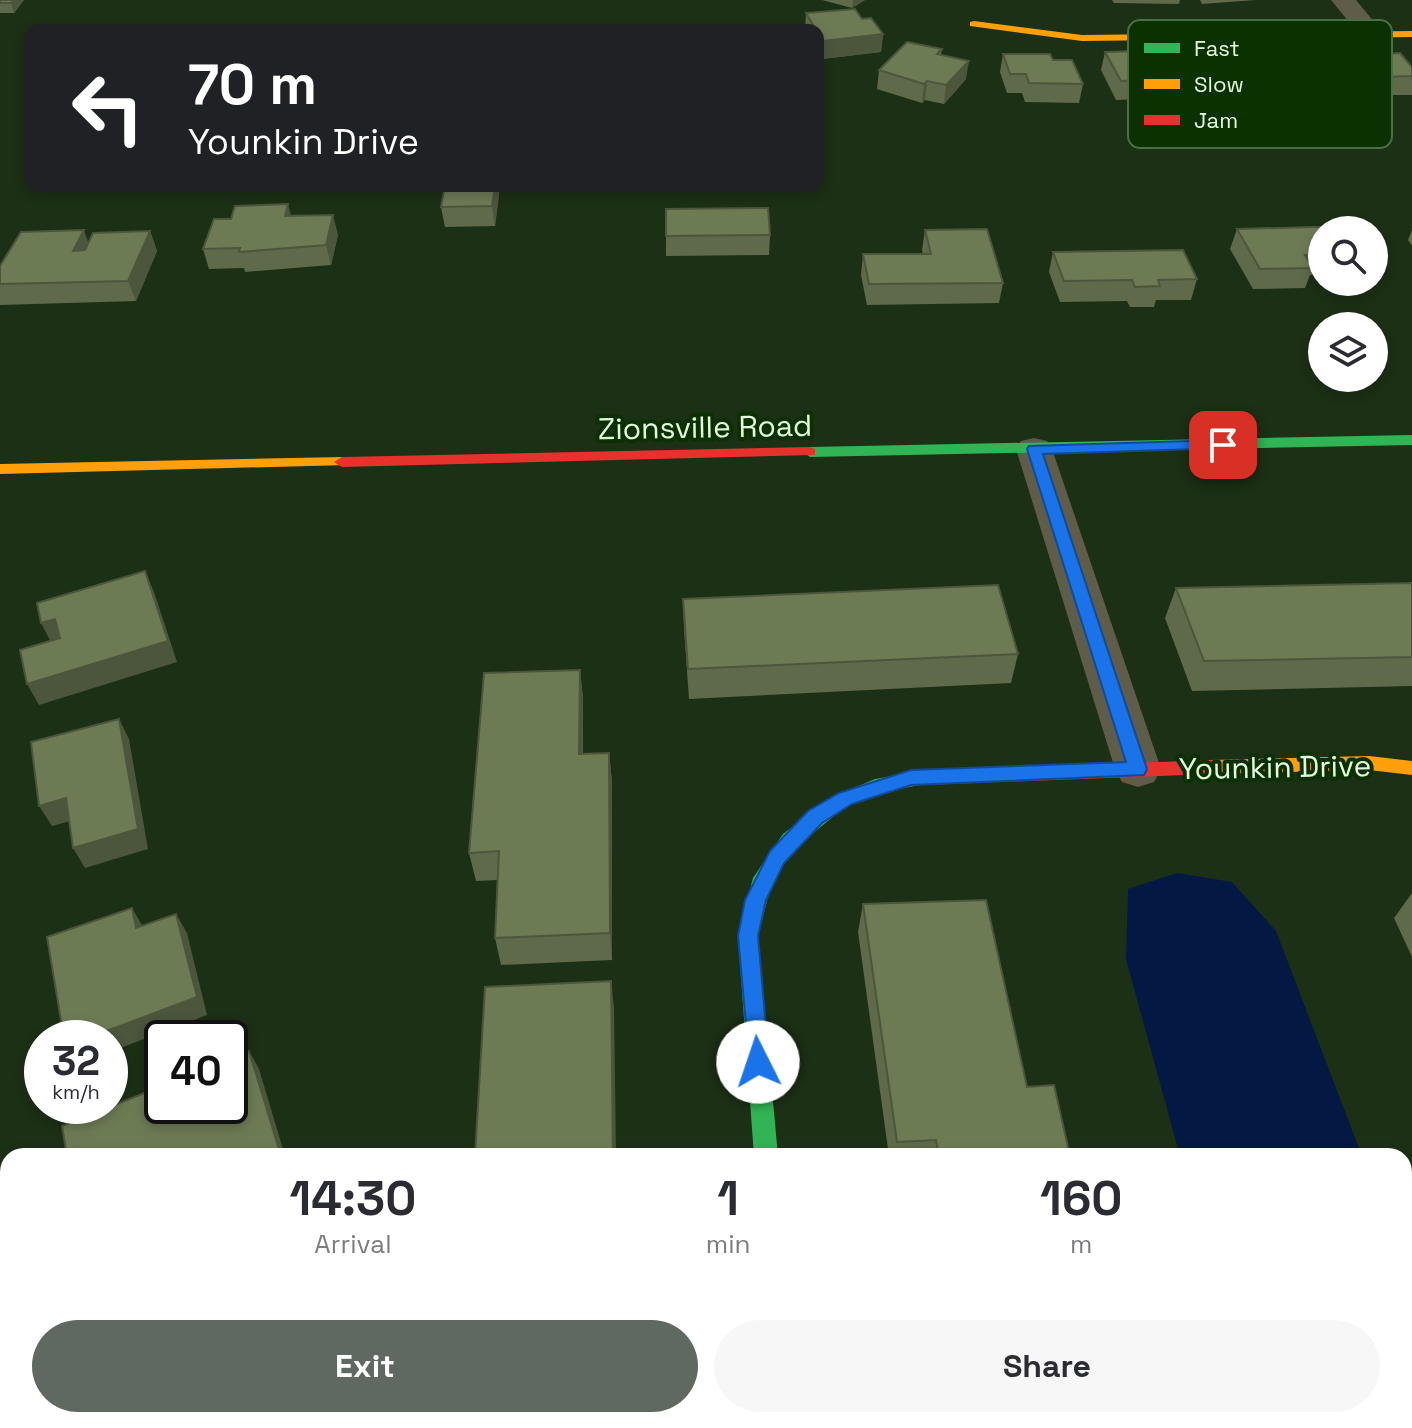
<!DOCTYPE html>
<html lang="en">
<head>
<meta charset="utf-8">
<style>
	body { margin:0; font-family:"Space Grotesk",sans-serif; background:#f7f7f7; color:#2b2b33; height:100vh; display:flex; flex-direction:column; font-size:30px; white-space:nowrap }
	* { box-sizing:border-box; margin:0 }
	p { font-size:26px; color:#7c7c81 }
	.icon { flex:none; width:44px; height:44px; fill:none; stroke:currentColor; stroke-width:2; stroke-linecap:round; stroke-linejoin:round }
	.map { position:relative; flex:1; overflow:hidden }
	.drawer { position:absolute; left:0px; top:1148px; width:1412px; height:280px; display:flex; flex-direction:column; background:#fff; border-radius:24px 24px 0 0; box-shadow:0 4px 12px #0003 }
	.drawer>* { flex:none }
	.guide { position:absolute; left:24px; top:24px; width:800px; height:168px; border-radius:16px; box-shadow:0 4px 12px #0003; background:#202124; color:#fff; overflow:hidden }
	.tools { position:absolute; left:1308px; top:216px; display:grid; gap:16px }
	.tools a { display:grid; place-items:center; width:80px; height:80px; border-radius:50%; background:#fff; box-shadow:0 4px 12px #0003; font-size:40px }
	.speed { position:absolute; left:24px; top:1020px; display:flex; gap:16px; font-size:40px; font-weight:700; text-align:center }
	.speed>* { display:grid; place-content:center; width:104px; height:104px; border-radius:50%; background:#fff; box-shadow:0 4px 12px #0003; line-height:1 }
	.speed small { font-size:20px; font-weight:400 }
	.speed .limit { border:4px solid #111; border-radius:12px; background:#fff; color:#111 }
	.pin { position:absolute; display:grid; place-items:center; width:68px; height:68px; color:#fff; margin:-34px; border-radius:16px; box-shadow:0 4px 12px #0006 }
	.me { position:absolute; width:88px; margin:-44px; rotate:356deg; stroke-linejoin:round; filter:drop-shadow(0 0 6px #0008) }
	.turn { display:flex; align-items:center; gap:28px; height:168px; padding:0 32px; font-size:36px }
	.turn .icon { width:104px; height:104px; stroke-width:2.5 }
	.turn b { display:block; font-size:56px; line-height:68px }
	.eta { display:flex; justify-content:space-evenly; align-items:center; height:136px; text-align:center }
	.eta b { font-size:48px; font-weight:600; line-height:56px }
	.button { display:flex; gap:16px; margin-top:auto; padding:16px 32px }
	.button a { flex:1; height:92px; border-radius:48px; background:#5f6961; color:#fff; font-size:32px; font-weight:600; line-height:92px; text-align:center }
	.button a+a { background:#f7f7f7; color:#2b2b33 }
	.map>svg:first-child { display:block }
</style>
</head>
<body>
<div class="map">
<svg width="1412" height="1428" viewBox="0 0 1412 1428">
	<rect width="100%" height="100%" fill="#1c3015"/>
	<path fill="#031943" d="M 1177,873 L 1232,882 L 1276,931 L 1362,1156 L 1180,1156 L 1126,959 L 1128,889 Z
		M 1404,1271 L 1412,1293 L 1412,1428 L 1260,1428 L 1257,1420 L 1404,1420 Z"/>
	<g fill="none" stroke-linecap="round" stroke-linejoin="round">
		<path fill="#605c4a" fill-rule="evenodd" d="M 1331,0 L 1356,0 L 1384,34 L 1381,39 L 1363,39 Z
			M 1034,438 L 1047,441 L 1052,449 L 1161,769 L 1154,782 L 1138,787 L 1122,782 L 1115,769 L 1016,449 L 1021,441 Z
			M 755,1420 L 819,1420 L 820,1428 L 756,1428 Z"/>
		<path fill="#30b455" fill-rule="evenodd" d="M 1412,435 L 1412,445 L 810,457 L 803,452 L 810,447 Z
			M 923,771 L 930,773 L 932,778 L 930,783 L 878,793 L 844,808 L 797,846 L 772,881 L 758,936 L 778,1156 L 754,1156 L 738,936 L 753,878 L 783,834 L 830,798 L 875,779 Z"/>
		<path fill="#ff9f0a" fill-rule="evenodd" d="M 974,21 L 1082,35 L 1412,31 L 1412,37 L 1082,41 L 970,26 L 970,22 Z
			M 342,457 L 350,462 L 347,465 L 0,474 L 0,464 Z
			M 1369,756 L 1412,761 L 1412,775 L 1369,770 L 1211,774 L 1204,772 L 1202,767 L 1204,762 L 1211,760 Z"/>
		<path fill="#e5322d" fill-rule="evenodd" d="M 810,447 L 815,449 L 815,455 L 342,467 L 334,462 L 342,457 Z
			M 1211,760 L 1218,762 L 1220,767 L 1218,772 L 1211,774 L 923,785 L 916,783 L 914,778 L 916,773 L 923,771 Z"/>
	</g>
	<path fill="#5e6a49" d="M 0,0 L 24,0 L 14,13 L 0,13 Z
		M 822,0 L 865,0 L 852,8 Z
		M 1112,0 L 1180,0 L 1179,4 L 1114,3 Z
		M 1200,0 L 1256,0 L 1202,4 Z
		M 806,13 L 862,19 L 883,34 L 881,52 L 822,59 L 818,52 L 818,30 L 805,30 Z
		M 942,49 L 941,55 L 966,79 L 944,104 L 925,100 L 922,103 L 877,89 L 879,70 Z
		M 1315,49 L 1357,56 L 1412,67 L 1412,95 L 1372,95 L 1371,99 L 1331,96 L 1309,68 Z
		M 1258,50 L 1310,72 L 1304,91 L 1295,91 L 1293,98 L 1225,100 L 1210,75 L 1215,56 L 1256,56 Z
		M 1105,52 L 1144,58 L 1206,79 L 1200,98 L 1177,99 L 1175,108 L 1146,109 L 1141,99 L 1116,100 L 1101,70 Z
		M 1003,54 L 1053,60 L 1083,84 L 1079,103 L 1025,102 L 1022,93 L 1007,93 L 1000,72 Z
		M 500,186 L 495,226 L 445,227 L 441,207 Z
		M 291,216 L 338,235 L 331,265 L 245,272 L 244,268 L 209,269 L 203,249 Z
		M 1237,229 L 1322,230 L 1322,275 L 1310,275 L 1305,288 L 1253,289 L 1230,249 Z
		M 925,230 L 1003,283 L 999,303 L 867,305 L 861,275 L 863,254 L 923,254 L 922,250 Z
		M 1412,230 L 1412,246 L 1408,240 Z
		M 150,231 L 157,251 L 136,301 L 0,305 L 0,266 L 88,243 Z
		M 770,235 L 769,255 L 666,256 L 666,236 Z
		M 1053,252 L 1197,279 L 1191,300 L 1156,300 L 1154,307 L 1130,307 L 1127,301 L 1060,302 L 1049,272 Z
		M 1412,583 L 1412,686 L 1192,691 L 1165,618 L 1176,588 Z
		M 683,599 L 1018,654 L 1011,683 L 689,699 L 684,629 Z
		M 580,670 L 583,699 L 583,754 L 609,753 L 612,782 L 612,960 L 501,965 L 495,938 L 498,880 L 476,881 L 469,853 Z
		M 1412,893 L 1412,957 L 1394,918 Z
		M 863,904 L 1027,1087 L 1070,1156 L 889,1156 L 858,932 Z
		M 459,1420 L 619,1420 L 619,1428 L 463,1428 Z
		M 965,1420 L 1130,1420 L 1131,1428 L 966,1428 Z"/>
	<path fill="#4c563c" d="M 14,0 L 24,0 L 14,13 L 11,3 Z
		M 853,0 L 865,0 L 852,8 Z
		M 883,34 L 881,52 L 822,59 L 823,41 Z
		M 969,61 L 966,79 L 944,104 L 946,85 Z
		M 927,81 L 925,100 L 922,103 L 924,84 Z
		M 495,186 L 500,186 L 495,226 L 492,206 Z
		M 288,204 L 293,224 L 285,216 Z
		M 333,215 L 338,235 L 331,265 L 326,245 Z
		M 84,230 L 91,250 L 73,251 Z
		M 150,231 L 157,251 L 136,301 L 128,281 Z
		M 145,571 L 154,592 L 177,662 L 39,705 L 27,684 Z
		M 55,619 L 66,640 L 52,644 L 41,623 Z
		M 580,670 L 583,699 L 582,783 L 579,754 Z
		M 119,719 L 129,739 L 148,849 L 85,868 L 73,848 Z
		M 609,753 L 612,782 L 612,960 L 610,933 Z
		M 66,798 L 78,819 L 52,826 L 39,806 Z
		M 132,908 L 143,927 L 136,928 Z
		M 176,914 L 187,933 L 207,1015 L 110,1052 L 110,1038 L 88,1038 Z
		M 611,981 L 614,1007 L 616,1156 L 613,1156 Z
		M 249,1051 L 259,1069 L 285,1156 L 281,1156 Z"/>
	<path fill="#6d7b55" stroke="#4c563c" stroke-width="2" d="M 0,0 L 14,0 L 11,3 L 0,3 Z
		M 855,9 L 862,19 L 871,18 L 883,34 L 823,41 L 818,32 L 818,30 L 816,30 L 806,13 Z
		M 907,42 L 942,49 L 937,54 L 969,61 L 946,85 L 927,81 L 924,84 L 879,70 Z
		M 1351,48 L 1357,56 L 1400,53 L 1412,67 L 1412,76 L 1375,77 L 1378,80 L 1337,77 L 1315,49 Z
		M 1140,51 L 1144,58 L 1191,56 L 1206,79 L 1174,80 L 1180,90 L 1151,90 L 1146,80 L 1121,81 L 1105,52 Z
		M 1003,54 L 1050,54 L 1053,60 L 1072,60 L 1083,84 L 1029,83 L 1026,74 L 1010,74 Z
		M 445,186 L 495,186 L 492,206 L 441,207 Z
		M 288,204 L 285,216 L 333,215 L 326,245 L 239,252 L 240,248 L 203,249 L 214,219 L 231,219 L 235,206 Z
		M 768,208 L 770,235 L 666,236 L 666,209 Z
		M 1352,226 L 1355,230 L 1322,230 L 1322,255 L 1305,255 L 1313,268 L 1260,269 L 1237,229 Z
		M 987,229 L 1003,283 L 869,284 L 863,254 L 931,254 L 925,230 Z
		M 84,230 L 73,251 L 85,250 L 93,233 L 150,231 L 128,281 L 0,284 L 0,266 L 21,232 Z
		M 1183,250 L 1197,279 L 1158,280 L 1160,286 L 1135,287 L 1132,280 L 1064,281 L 1053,252 Z
		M 145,571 L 168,641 L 27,684 L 20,650 L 60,638 L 55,619 L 41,623 L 37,603 Z
		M 1412,583 L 1412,657 L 1204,661 L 1176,588 Z
		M 998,585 L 1018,654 L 688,669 L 683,599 Z
		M 580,670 L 579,754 L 609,753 L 610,933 L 495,938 L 499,851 L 469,853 L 484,673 Z
		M 119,719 L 138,829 L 73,848 L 66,798 L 39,806 L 31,742 Z
		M 986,900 L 1027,1087 L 1054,1085 L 1070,1156 L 939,1156 L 936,1140 L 897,1142 L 863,904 Z
		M 132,908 L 136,928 L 176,914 L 197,997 L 88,1038 L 64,1038 L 47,937 Z
		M 611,981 L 613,1156 L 475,1156 L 485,987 Z
		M 249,1051 L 281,1156 L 67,1156 L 62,1126 L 162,1086 L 162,1106 L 230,1106 L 230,1059 Z
		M 978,1420 L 1130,1420 L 1131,1428 L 979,1428 Z"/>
	<path fill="#1a73e8" stroke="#114b97" stroke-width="2" d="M 1223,440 L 1228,441 L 1228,448 L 1043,454 L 1147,769 L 1144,775 L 911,785 L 852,804 L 822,823 L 784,863 L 766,900 L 758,936 L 769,1062 L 766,1069 L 758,1072 L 750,1069 L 738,936 L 745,900 L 770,851 L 808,811 L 839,793 L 911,770 L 1126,762 L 1027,449 L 1029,446 Z"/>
	<g text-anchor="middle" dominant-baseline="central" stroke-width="8" stroke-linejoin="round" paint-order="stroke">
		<g font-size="30" fill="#e5fbe0" stroke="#0b3100">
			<text transform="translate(705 427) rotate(-1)">Zionsville Road</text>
			<text transform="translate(1275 767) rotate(-1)">Younkin Drive</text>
		</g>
	</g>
	<rect x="1128" y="20" width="264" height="128" rx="12" fill="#0b3100" stroke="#4c6e43" stroke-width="2"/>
	<rect x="1144" y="43" width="36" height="10" fill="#30b455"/>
	<rect x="1144" y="79" width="36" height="10" fill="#ff9f0a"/>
	<rect x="1144" y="115" width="36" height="10" fill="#e5322d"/>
	<g font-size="22" fill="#e5fbe0">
		<text x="1194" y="56">Fast</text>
		<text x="1194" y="92">Slow</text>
		<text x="1194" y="128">Jam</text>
	</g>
</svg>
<div class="tools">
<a><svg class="icon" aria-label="search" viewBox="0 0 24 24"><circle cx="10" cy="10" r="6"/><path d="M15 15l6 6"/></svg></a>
<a><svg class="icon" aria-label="layers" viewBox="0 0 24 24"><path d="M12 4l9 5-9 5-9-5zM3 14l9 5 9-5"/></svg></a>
</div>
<div class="speed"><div>32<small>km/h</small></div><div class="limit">40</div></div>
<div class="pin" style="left:1223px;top:445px;background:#d93025"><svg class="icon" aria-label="arrive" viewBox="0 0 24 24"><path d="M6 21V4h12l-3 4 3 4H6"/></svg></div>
<svg class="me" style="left:758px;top:1062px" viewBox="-20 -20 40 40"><circle r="19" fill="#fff"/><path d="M0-13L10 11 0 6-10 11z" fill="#1a73e8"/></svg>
<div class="guide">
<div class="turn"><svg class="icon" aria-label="left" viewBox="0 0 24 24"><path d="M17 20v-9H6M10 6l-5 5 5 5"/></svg><div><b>70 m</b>Younkin Drive</div></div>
</div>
<section class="drawer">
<div class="eta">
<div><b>14:30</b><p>Arrival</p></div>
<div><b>1</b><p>min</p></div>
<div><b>160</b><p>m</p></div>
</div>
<div class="button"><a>Exit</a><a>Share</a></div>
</section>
</div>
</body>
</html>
